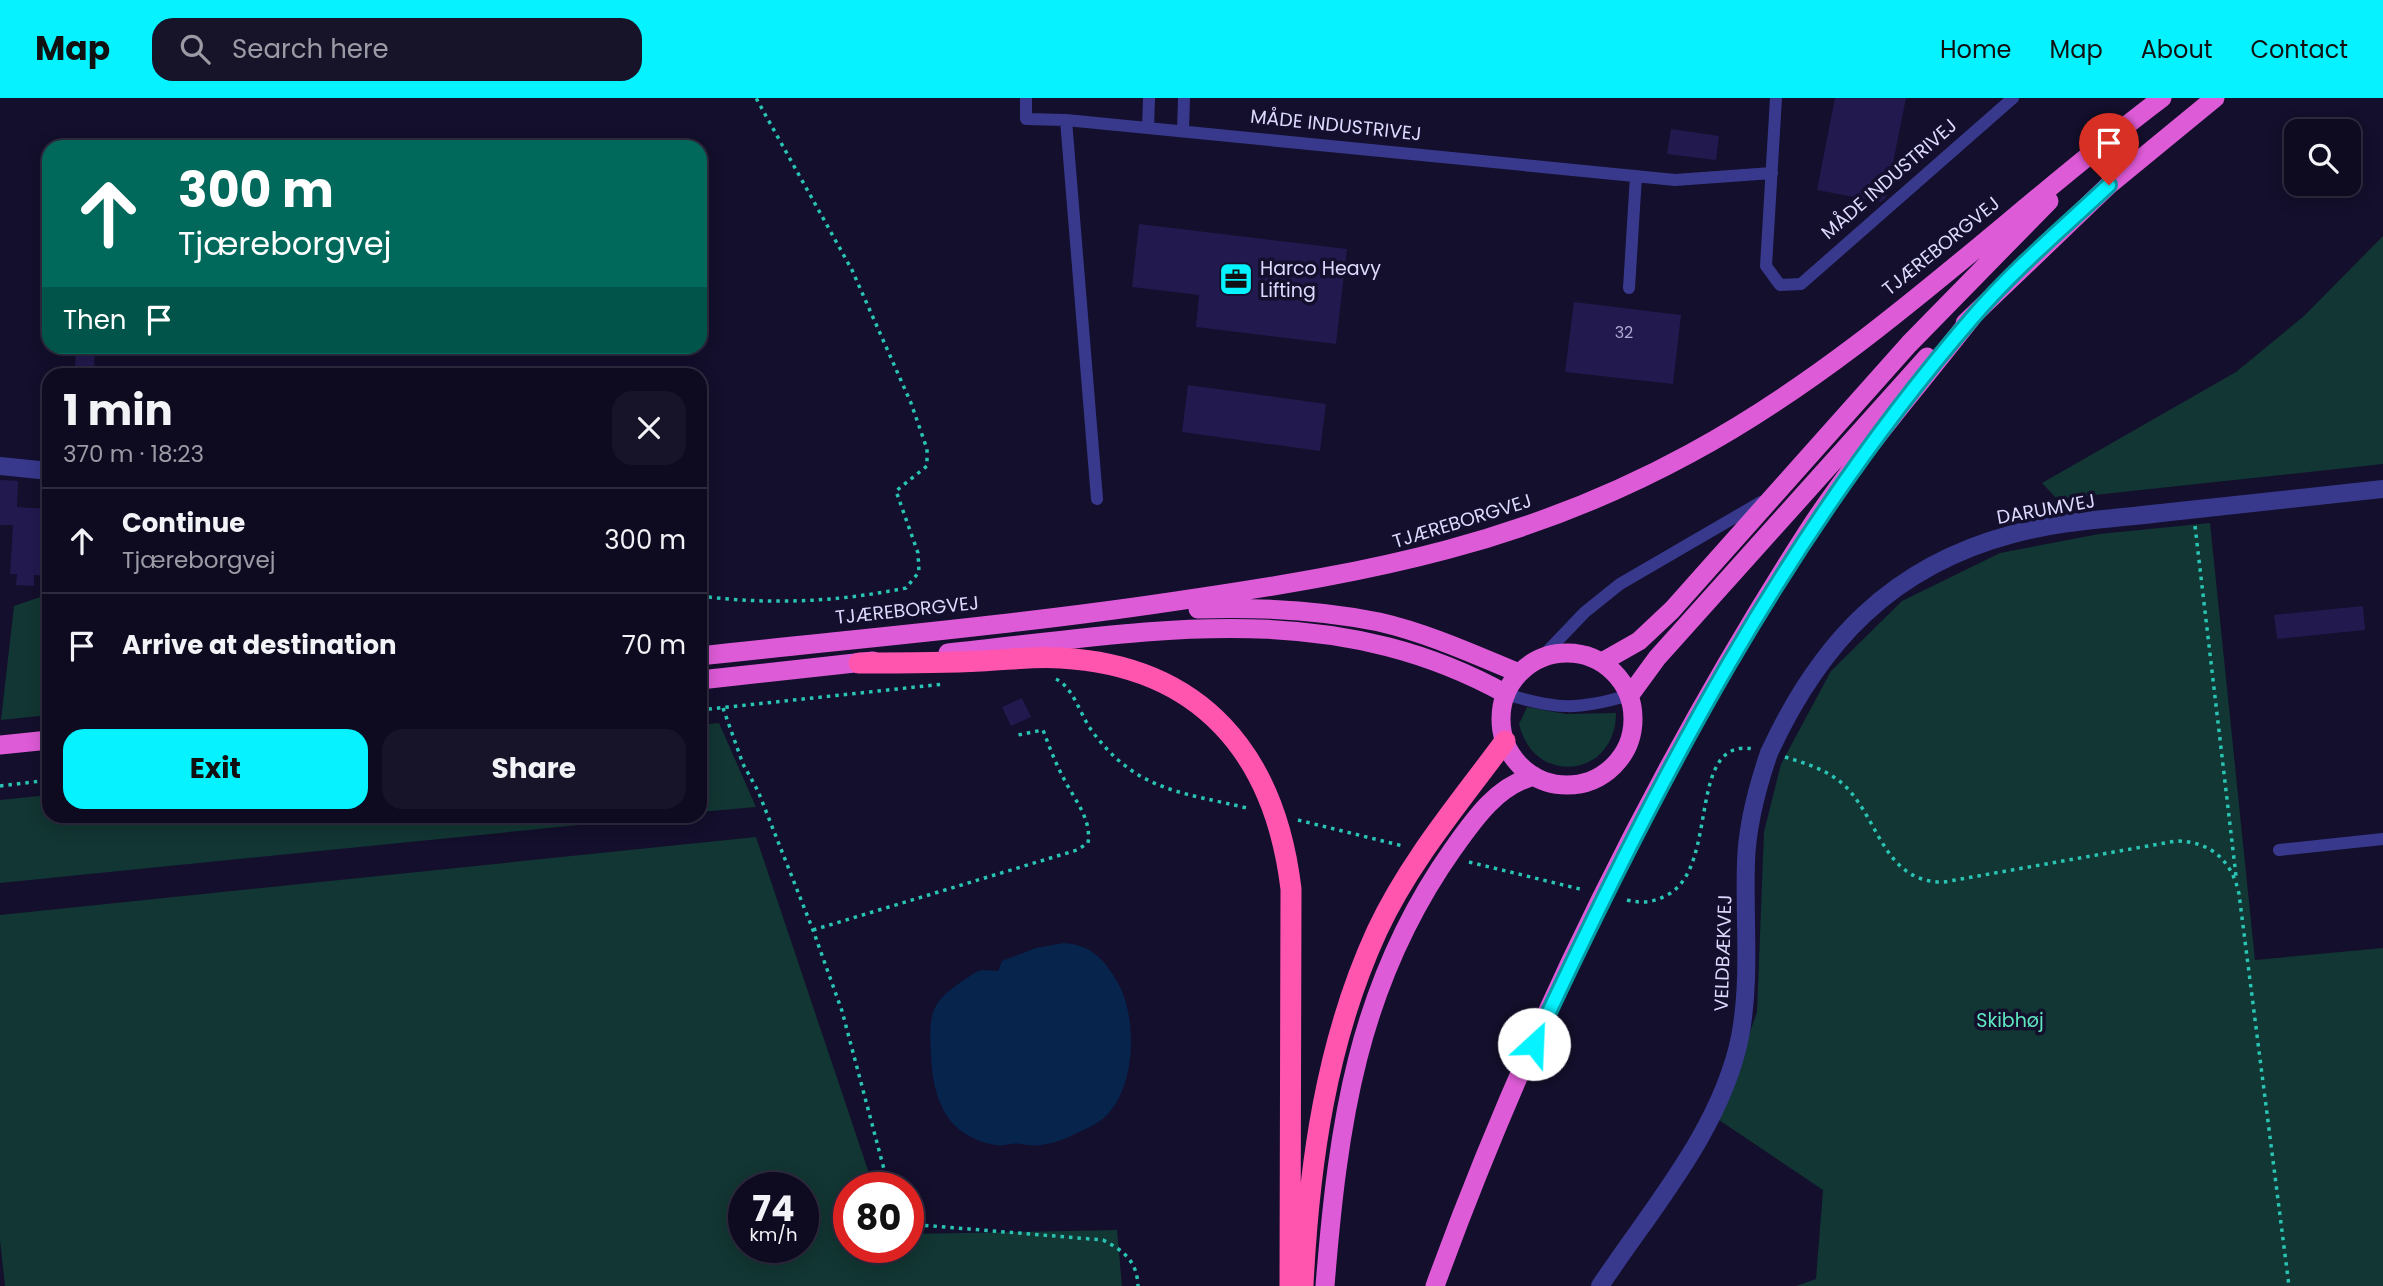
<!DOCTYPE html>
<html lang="en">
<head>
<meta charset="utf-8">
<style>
	body { margin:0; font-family:Poppins,sans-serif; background:#17142a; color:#f1f3f6; height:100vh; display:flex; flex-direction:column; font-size:26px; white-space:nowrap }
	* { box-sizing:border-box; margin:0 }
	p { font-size:23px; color:#9b9ba5 }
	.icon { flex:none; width:38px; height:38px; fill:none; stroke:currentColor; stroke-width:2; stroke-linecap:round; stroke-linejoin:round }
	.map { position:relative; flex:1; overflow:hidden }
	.sheet { position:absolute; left:42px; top:270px; width:665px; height:455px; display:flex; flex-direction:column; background:#0e0b21; border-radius:21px; box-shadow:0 4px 18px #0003,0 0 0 2px #2e2b3f }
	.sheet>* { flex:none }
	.guide { position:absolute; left:42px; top:42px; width:665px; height:214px; border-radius:21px; box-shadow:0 4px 18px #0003,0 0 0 2px #2e2b3f; background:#00695c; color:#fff; overflow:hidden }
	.fabs { position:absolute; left:2284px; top:21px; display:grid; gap:14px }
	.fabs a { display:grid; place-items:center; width:77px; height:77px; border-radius:14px; background:#0e0b21; box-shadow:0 4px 18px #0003,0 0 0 2px #2e2b3f; font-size:35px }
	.speed { position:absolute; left:728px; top:1074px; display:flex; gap:14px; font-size:35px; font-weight:700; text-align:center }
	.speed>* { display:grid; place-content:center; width:91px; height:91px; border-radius:50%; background:#0e0b21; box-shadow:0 4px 18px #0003,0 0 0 2px #2e2b3f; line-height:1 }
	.speed small { font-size:18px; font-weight:400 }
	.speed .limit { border:10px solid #d22; background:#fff; color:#111 }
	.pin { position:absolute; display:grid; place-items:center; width:60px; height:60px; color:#fff; margin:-72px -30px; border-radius:50% 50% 50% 0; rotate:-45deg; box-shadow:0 0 7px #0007 }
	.pin .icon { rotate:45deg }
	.me { position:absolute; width:77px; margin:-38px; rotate:25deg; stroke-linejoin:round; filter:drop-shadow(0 0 5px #0008) }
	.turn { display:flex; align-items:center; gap:24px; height:147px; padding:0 21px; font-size:32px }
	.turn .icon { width:91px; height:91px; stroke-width:2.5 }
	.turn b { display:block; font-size:49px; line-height:60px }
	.then { display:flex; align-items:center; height:66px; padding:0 21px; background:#0003; gap:14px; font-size:26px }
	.round { display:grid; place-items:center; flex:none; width:74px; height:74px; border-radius:21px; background:#17142a }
	.summary { display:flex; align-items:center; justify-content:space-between; height:119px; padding:0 21px }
	h1 { font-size:42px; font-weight:700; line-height:52px }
	.cta { display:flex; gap:14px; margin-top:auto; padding:14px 21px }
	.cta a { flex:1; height:80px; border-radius:21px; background:#06f2ff; color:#111; font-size:28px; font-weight:700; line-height:80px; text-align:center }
	.cta a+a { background:#17142a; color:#f1f3f6 }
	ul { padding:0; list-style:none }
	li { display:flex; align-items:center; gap:21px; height:105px; padding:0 21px; border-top:2px solid #2e2b3f }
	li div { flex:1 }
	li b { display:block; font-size:26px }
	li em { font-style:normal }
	header { display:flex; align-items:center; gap:42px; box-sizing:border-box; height:98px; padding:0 35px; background:#06f2ff; color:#111 }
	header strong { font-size:33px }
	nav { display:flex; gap:38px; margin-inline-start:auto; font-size:24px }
	.search { width:490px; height:63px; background:#17142a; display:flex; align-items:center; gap:18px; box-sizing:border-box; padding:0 24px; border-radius:21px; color:#9b9ba5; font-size:26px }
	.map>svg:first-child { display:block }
</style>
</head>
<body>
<header>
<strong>Map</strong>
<div class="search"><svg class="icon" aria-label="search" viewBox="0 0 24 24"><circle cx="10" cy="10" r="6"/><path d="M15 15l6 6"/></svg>Search here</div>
<nav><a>Home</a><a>Map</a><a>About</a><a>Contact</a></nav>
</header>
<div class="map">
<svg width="2383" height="1188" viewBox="0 0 2383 1188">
	<rect width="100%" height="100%" fill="#130f2c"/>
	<path fill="#123633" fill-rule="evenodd" d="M 2383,138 L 2383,366 L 2057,401 L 2042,385 L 2236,274 L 2304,218 Z
		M 2210,425 L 2255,862 L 2383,850 L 2383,1188 L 1796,1188 L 1816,1181 L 1823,1092 L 1719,1022 L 1757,914 L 1764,734 L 1781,666 L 1831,573 L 1902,503 L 2000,455 L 2099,436 Z
		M 49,496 L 49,617 L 1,622 L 14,508 Z
		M 1527,609 L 1566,616 L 1616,615 C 1616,680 1534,689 1519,626 Z
		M 719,625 L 756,709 L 700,714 L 700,627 Z
		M 49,697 L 49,718 L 669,718 L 0,785 L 0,702 Z
		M 756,739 L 874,1090 L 849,1090 L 849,1150 L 908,1150 L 908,1136 L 1117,1132 L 1122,1188 L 5,1188 L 0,1142 L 0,817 ZM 803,1090 L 803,1150 L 744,1150 L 744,1090 Z"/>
	<path fill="#07244d" d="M 1064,845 C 1092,847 1105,862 1119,887 C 1137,921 1136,987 1107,1017 C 1099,1025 1086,1031 1075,1036 C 1057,1045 1040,1050 1020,1046 C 1013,1044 1003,1049 995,1047 C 947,1038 933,1003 931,957 C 929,917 929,905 964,882 C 969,879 977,872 983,872 C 988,872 993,873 998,873 L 1002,863 L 1036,850 Z"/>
	<path fill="#221a4e" d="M 1835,0 L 1906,0 L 1886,100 L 1881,104 L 1817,92 Z
		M 1671,31 L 1719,38 L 1716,62 L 1667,56 Z
		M 1139,126 L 1347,151 L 1336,246 L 1196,229 L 1199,197 L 1132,189 Z
		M 1574,204 L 1681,217 L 1673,286 L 1565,274 Z
		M 76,248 L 95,248 L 94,276 L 75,276 Z
		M 1188,287 L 1326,306 L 1320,353 L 1182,334 Z
		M 0,382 L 18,383 L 17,409 L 49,411 L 49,478 L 34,477 L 34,488 L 16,487 L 17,476 L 10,476 L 13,427 L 0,427 Z
		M 2363,508 L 2365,532 L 2277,541 L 2274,517 Z
		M 1022,600 L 1031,619 L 1011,628 L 1002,609 Z"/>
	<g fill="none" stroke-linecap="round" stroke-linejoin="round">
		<path stroke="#29c4b4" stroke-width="3.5" stroke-dasharray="3.5 5" stroke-linecap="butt" d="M 2195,428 L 2236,778
			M 700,498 C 772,507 836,504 906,490 L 919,474 L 918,455 L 896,393 L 927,368 L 927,351 L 911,305 L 852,172 L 756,0
			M 1056,581 C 1074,590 1080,617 1092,633 C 1137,694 1182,694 1251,711
			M 723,610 L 743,666 L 758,693 L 813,832 L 842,913 L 889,1090
			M 700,612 L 944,586
			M 1785,659 C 1808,666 1831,673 1848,691 C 1880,726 1886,785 1944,784 L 2176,743 C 2211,743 2232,763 2239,796 L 2289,1188
			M 0,688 L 49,682
			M 1298,722 L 1403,748
			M 1469,764 L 1584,792
			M 1627,802 C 1643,806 1655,804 1669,796 C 1720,766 1686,638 1754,651
			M 813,832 L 1077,752 L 1088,745 C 1092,720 1073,700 1063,679 C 1055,664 1049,648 1043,632 L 1018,637
			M 908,1126 L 1103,1142 C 1124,1153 1137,1163 1138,1188"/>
		<path stroke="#38398d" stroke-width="12" d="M 1026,0 L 1026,21 L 1066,22
			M 1776,0 L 1766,168 L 1780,187 L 1801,186 L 2013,0
			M 1148,30 L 1149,0
			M 1183,33 L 1184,0
			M 1629,190 L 1636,78
			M 1097,401 L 1066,22 L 1675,82 L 1772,75
			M 1541,560 L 1585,514 L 1620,486 L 1761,404
			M 1506,596 C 1557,612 1578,612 1630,597
			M 2279,752 L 2383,741"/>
		<path stroke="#38398d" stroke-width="18" d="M 0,368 L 49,373
			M 1600,1188 C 1651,1111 1721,1032 1740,939 C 1751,881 1744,822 1746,764 C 1747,727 1757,690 1769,655"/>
		<path stroke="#38398d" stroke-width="18" d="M 1769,655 C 1820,544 1892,468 2013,436 C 2061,423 2112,421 2161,415 C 2235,407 2309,399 2383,391"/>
		<path stroke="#de5bd7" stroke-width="19" d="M 1965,225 L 2109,87 L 2215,0
			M 1198,511 C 1258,509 1319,512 1379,524 C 1427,535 1473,556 1519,575
			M1501 621a66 66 0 1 1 132 0a66 66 0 1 1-132 0Z
			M 948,555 C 1142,535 1326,496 1506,596
			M 700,558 C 863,540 1027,526 1190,501 C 1373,474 1526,445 1691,355 C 1865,261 2005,118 2162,0
			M 1602,564 L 1639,543 L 1672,512 L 1909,246 L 2049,103
			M 700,582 L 873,563
			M 1630,597 L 1657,560 L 1927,259
			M 0,647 L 49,642
			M 1325,1188 C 1338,1027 1357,887 1453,751 C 1475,720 1497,688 1534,678
			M 1435,1188 C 1529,930 1658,667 1806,436 C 1855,360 1917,290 1973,218"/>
		<path stroke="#ff55af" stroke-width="21" d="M 859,565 C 900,565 941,565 981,563 C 1007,562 1035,558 1061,560 C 1202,568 1275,657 1291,791 L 1290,1188
			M 1303,1187 C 1309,1067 1326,944 1377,833 C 1409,764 1460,704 1505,643"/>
	</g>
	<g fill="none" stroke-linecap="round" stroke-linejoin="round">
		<g stroke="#049da6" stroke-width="18">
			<path id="route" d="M 1534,946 C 1654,688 1785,436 1972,220 C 2013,172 2063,130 2109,87"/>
		</g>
		<use href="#route" stroke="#06f2ff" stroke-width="12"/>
	</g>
	<defs>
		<g id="office-square" transform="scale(1.75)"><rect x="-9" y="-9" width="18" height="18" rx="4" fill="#06f2ff" stroke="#130f2c"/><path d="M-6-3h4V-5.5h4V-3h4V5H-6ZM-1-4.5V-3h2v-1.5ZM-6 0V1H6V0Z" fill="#111"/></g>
	</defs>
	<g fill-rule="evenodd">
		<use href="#office-square" x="1236" y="181"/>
	</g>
	<g text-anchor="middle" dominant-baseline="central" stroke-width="7" stroke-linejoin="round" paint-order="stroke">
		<g font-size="16" fill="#aeaad3">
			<text x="1624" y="234">32</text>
		</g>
		<g font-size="19" fill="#dddaff" stroke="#130f2c">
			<text transform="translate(1336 27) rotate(6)">MÅDE INDUSTRIVEJ</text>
			<text transform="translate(1889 81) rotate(-41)">MÅDE INDUSTRIVEJ</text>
			<text transform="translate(1941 148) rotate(-39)">TJÆREBORGVEJ</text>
			<text transform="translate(2046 411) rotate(-10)">DARUMVEJ</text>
			<text transform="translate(1462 423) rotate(-17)">TJÆREBORGVEJ</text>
			<text transform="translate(907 512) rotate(-6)">TJÆREBORGVEJ</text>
			<text transform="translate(1723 855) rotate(-88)">VELDBÆKVEJ</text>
		</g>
		<g font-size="19" fill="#dddaff" stroke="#130f2c" text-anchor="start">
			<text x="1260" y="170">Harco Heavy<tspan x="1260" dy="22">Lifting</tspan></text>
		</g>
		<g font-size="19" fill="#5ee8bf" stroke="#130f2c">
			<text x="2010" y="922">Skibhøj</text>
		</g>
	</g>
</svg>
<div class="fabs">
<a><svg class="icon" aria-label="search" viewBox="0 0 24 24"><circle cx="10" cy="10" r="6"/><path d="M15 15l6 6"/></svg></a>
</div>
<div class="speed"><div>74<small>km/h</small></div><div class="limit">80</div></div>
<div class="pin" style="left:2109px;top:87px;background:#d93025"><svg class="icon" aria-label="arrive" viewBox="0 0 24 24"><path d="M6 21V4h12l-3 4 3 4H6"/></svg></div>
<svg class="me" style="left:1534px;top:946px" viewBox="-20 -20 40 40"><circle r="19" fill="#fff"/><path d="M0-13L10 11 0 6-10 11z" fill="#06f2ff"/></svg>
<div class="guide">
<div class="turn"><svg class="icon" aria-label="ahead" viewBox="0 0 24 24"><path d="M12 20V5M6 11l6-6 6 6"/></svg><div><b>300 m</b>Tjæreborgvej</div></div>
<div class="then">Then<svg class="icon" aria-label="arrive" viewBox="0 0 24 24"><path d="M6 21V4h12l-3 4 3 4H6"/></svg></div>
</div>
<section class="sheet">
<div class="summary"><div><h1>1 min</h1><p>370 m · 18:23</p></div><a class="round"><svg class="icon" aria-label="close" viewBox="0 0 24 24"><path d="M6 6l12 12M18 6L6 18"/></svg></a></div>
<ul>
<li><svg class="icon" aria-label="ahead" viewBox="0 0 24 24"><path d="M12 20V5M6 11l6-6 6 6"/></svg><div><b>Continue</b><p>Tjæreborgvej</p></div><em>300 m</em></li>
<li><svg class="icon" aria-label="arrive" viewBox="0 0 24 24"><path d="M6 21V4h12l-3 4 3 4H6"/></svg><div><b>Arrive at destination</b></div><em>70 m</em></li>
</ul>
<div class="cta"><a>Exit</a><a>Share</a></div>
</section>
</div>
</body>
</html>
